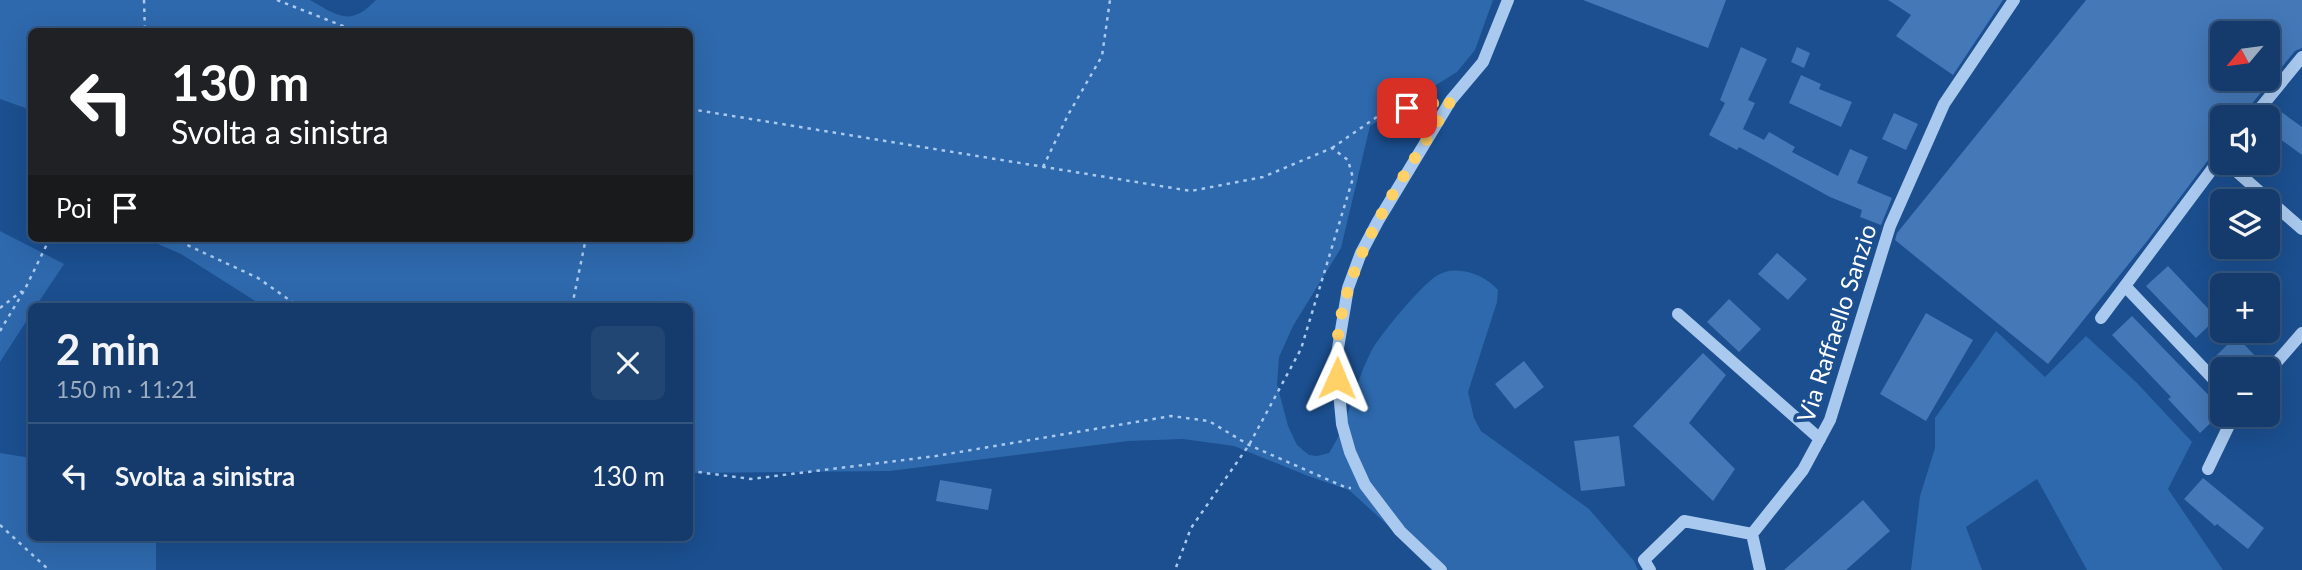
<!DOCTYPE html>
<html lang="it">
<head>
<meta charset="utf-8">
<style>
	body { margin:0; font-family:Lato,sans-serif; background:#214673; color:#f1f3f6; height:100vh; display:flex; flex-direction:column; font-size:26px; white-space:nowrap }
	* { box-sizing:border-box; margin:0 }
	p { font-size:23px; color:#9dadc1 }
	.icon { flex:none; width:38px; height:38px; fill:none; stroke:currentColor; stroke-width:2; stroke-linecap:round; stroke-linejoin:round }
	.map { position:relative; flex:1; overflow:hidden }
	.panel { position:absolute; left:28px; top:303px; width:665px; height:238px; display:flex; flex-direction:column; background:#143b6b; border-radius:10px; box-shadow:0 7px 28px #0002,0 0 0 2px #33557e }
	.panel>* { flex:none }
	.top-card { position:absolute; left:28px; top:28px; width:665px; height:214px; border-radius:10px; box-shadow:0 7px 28px #0002,0 0 0 2px #33557e; background:#202124; color:#fff; overflow:hidden }
	.needle { width:46px; rotate:241deg }
	.fabs { position:absolute; left:2210px; top:21px; display:grid; gap:14px }
	.fabs a { display:grid; place-items:center; width:70px; height:70px; border-radius:10px; background:#143b6b; box-shadow:0 7px 28px #0002,0 0 0 2px #33557e; font-size:35px }
	.pin { position:absolute; display:grid; place-items:center; width:60px; height:60px; color:#fff; margin:-30px; border-radius:14px; box-shadow:0 4px 10px #0006 }
	.me { position:absolute; width:77px; margin:-38px; rotate:1deg; stroke-linejoin:round; filter:drop-shadow(0 0 5px #0008) }
	.turn { display:flex; align-items:center; gap:24px; height:147px; padding:0 28px; font-size:32px }
	.turn .icon { width:91px; height:91px; stroke-width:2.5 }
	.turn b { display:block; font-size:49px; line-height:60px }
	.then { display:flex; align-items:center; height:66px; padding:0 28px; background:#0003; gap:14px; font-size:26px }
	.round { display:grid; place-items:center; flex:none; width:74px; height:74px; border-radius:10px; background:#214673 }
	.headline { display:flex; align-items:center; justify-content:space-between; height:119px; padding:0 28px }
	h1 { font-size:42px; font-weight:700; line-height:52px }
	ul { padding:0; list-style:none }
	li { display:flex; align-items:center; gap:21px; height:105px; padding:0 28px; border-top:2px solid #33557e }
	li div { flex:1 }
	li b { display:block; font-size:26px }
	li em { font-style:normal }
	.map>svg:first-child { display:block }
</style>
</head>
<body>
<div class="map">
<svg width="2302" height="570" viewBox="0 0 2302 570">
	<rect width="100%" height="100%" fill="#1b4f8f"/>
	<path fill="#2e69ad" d="M 0,0 L 310,0 C 338,16 350,27 376,0 L 1493,0 L 1475,50 L 1457,72 L 1370,126 L 1341,248 L 1293,326 L 1279,357 L 1277,384 L 1288,426 L 1297,445 L 1309,455 L 1317,456 L 1329,453 C 1350,422 1354,383 1372,350 C 1381,334 1424,281 1440,274 C 1459,265 1485,275 1498,290 L 1497,302 L 1468,392 L 1474,418 L 1481,431 L 1589,509 L 1634,561 L 1638,570 L 1437,570 L 1349,490 L 1308,476 L 1234,446 L 1183,439 L 1128,441 L 890,471 L 690,473 L 690,306 L 263,306 L 181,254 L 158,244 L 135,238 L 690,238 L 690,32 L 32,32 L 31,110 L 0,99 Z
		M 0,231 L 64,264 L 36,306 L 32,306 L 31,314 L 0,362 Z
		M 1996,331 L 2045,377 L 2086,336 L 2137,383 L 2192,442 L 2168,489 L 2223,570 L 2087,570 L 2037,479 L 1966,527 L 1982,570 L 1911,570 L 1920,496 L 1935,448 L 1935,418 Z
		M 0,453 L 31,458 L 32,537 L 156,537 L 156,570 L 0,570 Z"/>
	<path fill="#4478b7" fill-rule="evenodd" d="M 1583,0 L 1726,0 L 1708,48 Z
		M 1888,0 L 2003,0 L 1953,75 L 1896,36 L 1911,15 Z
		M 2086,0 L 2302,0 L 2302,48 L 2295,51 L 2246,111 L 2244,117 L 2222,117 L 2222,147 L 2215,151 L 2148,240 L 2048,364 L 1895,240 L 1897,233 ZM 2222,33 L 2268,33 L 2268,79 L 2222,79 Z
		M 1741,47 L 1767,59 L 1748,100 L 1755,103 L 1743,129 L 1764,140 L 1769,132 L 1795,147 L 1792,152 L 1838,176 L 1850,149 L 1868,157 L 1857,183 L 1892,198 L 1881,225 L 1860,217 L 1862,210 L 1830,197 L 1739,147 L 1737,150 L 1709,135 L 1725,103 L 1720,100 Z
		M 1797,47 L 1810,53 L 1804,68 L 1791,62 Z
		M 1801,75 L 1821,84 L 1819,89 L 1852,102 L 1841,127 L 1789,103 Z
		M 2273,106 L 2302,127 L 2302,155 L 2268,130 L 2268,112 Z
		M 1894,113 L 1918,124 L 1906,150 L 1882,139 Z
		M 1777,253 L 1807,279 L 1788,300 L 1758,274 Z
		M 2168,266 L 2217,318 L 2196,338 L 2146,286 Z
		M 1729,299 L 1761,329 L 1739,352 L 1707,322 Z
		M 1926,313 L 1973,340 L 1926,421 L 1880,394 Z
		M 2132,316 L 2222,409 L 2222,412 L 2200,433 L 2168,399 L 2171,397 L 2112,335 Z
		M 2236,336 L 2261,362 L 2253,369 L 2221,369 L 2212,360 Z
		M 1703,353 L 1726,375 L 1689,423 L 1735,469 L 1713,501 L 1633,426 Z
		M 1524,361 L 1544,387 L 1515,409 L 1495,384 Z
		M 1619,436 L 1625,486 L 1581,491 L 1574,441 Z
		M 2203,478 L 2264,528 L 2248,549 L 2217,524 L 2215,526 L 2184,499 Z
		M 940,480 L 992,489 L 988,510 L 936,501 Z
		M 1863,500 L 1890,531 L 1846,570 L 1784,570 Z"/>
	<g fill="none" stroke-linecap="round" stroke-linejoin="round">
		<path stroke="#a9c9ee" stroke-width="2.5" stroke-dasharray="3.5 5" stroke-linecap="butt" d="M 144,0 L 145,32
			M 277,0 L 358,32
			M 690,109 L 1191,191 L 1263,177 L 1332,148 L 1348,160 L 1353,178 L 1301,349 L 1249,445 L 1191,528 L 1175,570
			M 1332,148 L 1384,112 L 1433,103
			M 1043,167 L 1068,115 L 1102,56 L 1110,0
			M 172,238 L 258,278 L 298,306
			M 572,306 L 586,238
			M 0,308 L 22,291
			M 0,331 L 25,289 L 50,238
			M 690,471 L 751,479 L 936,456 L 1171,416 L 1209,421 L 1249,445 L 1347,488 L 1351,488
			M 0,525 L 49,570"/>
		<path stroke="#a9c9ee" stroke-width="12" d="M 2253,117 L 2302,57
			M 2227,163 L 2302,229
			M 2125,286 L 2222,388
			M 1678,314 L 1820,439
			M 2101,318 L 2222,156
			M 2268,372 L 2302,333
			M 2208,469 L 2234,415
			M 1752,534 L 1760,570
			M 1441,570 L 1400,531 L 1365,485 L 1350,452 L 1342,424 L 1336,360 L 1348,288 L 1361,253 L 1378,221 L 1451,100 L 1483,62 L 1508,0
			M 1650,570 L 1644,560 L 1684,521 L 1752,534 L 1803,470 L 1830,420 L 1890,226 L 1944,104 L 2014,0"/>
	</g>
	<g fill="none" stroke-linecap="round" stroke-linejoin="round">
		<path stroke="#ffd166" stroke-width="12" stroke-dasharray="0 21.6" d="M 1337,378 C 1329,274 1401,184 1451,100 L 1407,108"/>
	</g>
	<g text-anchor="middle" dominant-baseline="central" stroke-width="7" stroke-linejoin="round" paint-order="stroke">
		<g font-size="24" fill="#fff" stroke="#1b4f8f">
			<text transform="translate(1836 323) rotate(-72)">Via Raffaello Sanzio</text>
		</g>
	</g>
</svg>
<div class="fabs">
<a><svg class="needle" viewBox="-14 -14 28 28"><path d="M0-13l5 13h-10z" fill="#e53935"/><path d="M0 13l5-13h-10z" fill="#9dadc1"/></svg></a>
<a><svg class="icon" aria-label="sound" viewBox="0 0 24 24"><path d="M4 9h4l5-4v14l-5-4H4zM17 9q2 3 0 6"/></svg></a>
<a><svg class="icon" aria-label="layers" viewBox="0 0 24 24"><path d="M12 4l9 5-9 5-9-5zM3 14l9 5 9-5"/></svg></a>
<a>+</a>
<a>−</a>
</div>
<div class="pin" style="left:1407px;top:108px;background:#d93025"><svg class="icon" aria-label="arrive" viewBox="0 0 24 24"><path d="M6 21V4h12l-3 4 3 4H6"/></svg></div>
<svg class="me" style="left:1337px;top:378px" viewBox="-20 -20 40 40"><path d="M0-17L14 15 0 8-14 15z" fill="#ffd166" stroke="#fff" stroke-width="4"/></svg>
<div class="top-card">
<div class="turn"><svg class="icon" aria-label="left" viewBox="0 0 24 24"><path d="M17 20v-9H6M10 6l-5 5 5 5"/></svg><div><b>130 m</b>Svolta a sinistra</div></div>
<div class="then">Poi<svg class="icon" aria-label="arrive" viewBox="0 0 24 24"><path d="M6 21V4h12l-3 4 3 4H6"/></svg></div>
</div>
<section class="panel">
<div class="headline"><div><h1>2 min</h1><p>150 m · 11:21</p></div><a class="round"><svg class="icon" aria-label="close" viewBox="0 0 24 24"><path d="M6 6l12 12M18 6L6 18"/></svg></a></div>
<ul>
<li><svg class="icon" aria-label="left" viewBox="0 0 24 24"><path d="M17 20v-9H6M10 6l-5 5 5 5"/></svg><div><b>Svolta a sinistra</b></div><em>130 m</em></li>
</ul>
</section>
</div>
</body>
</html>
